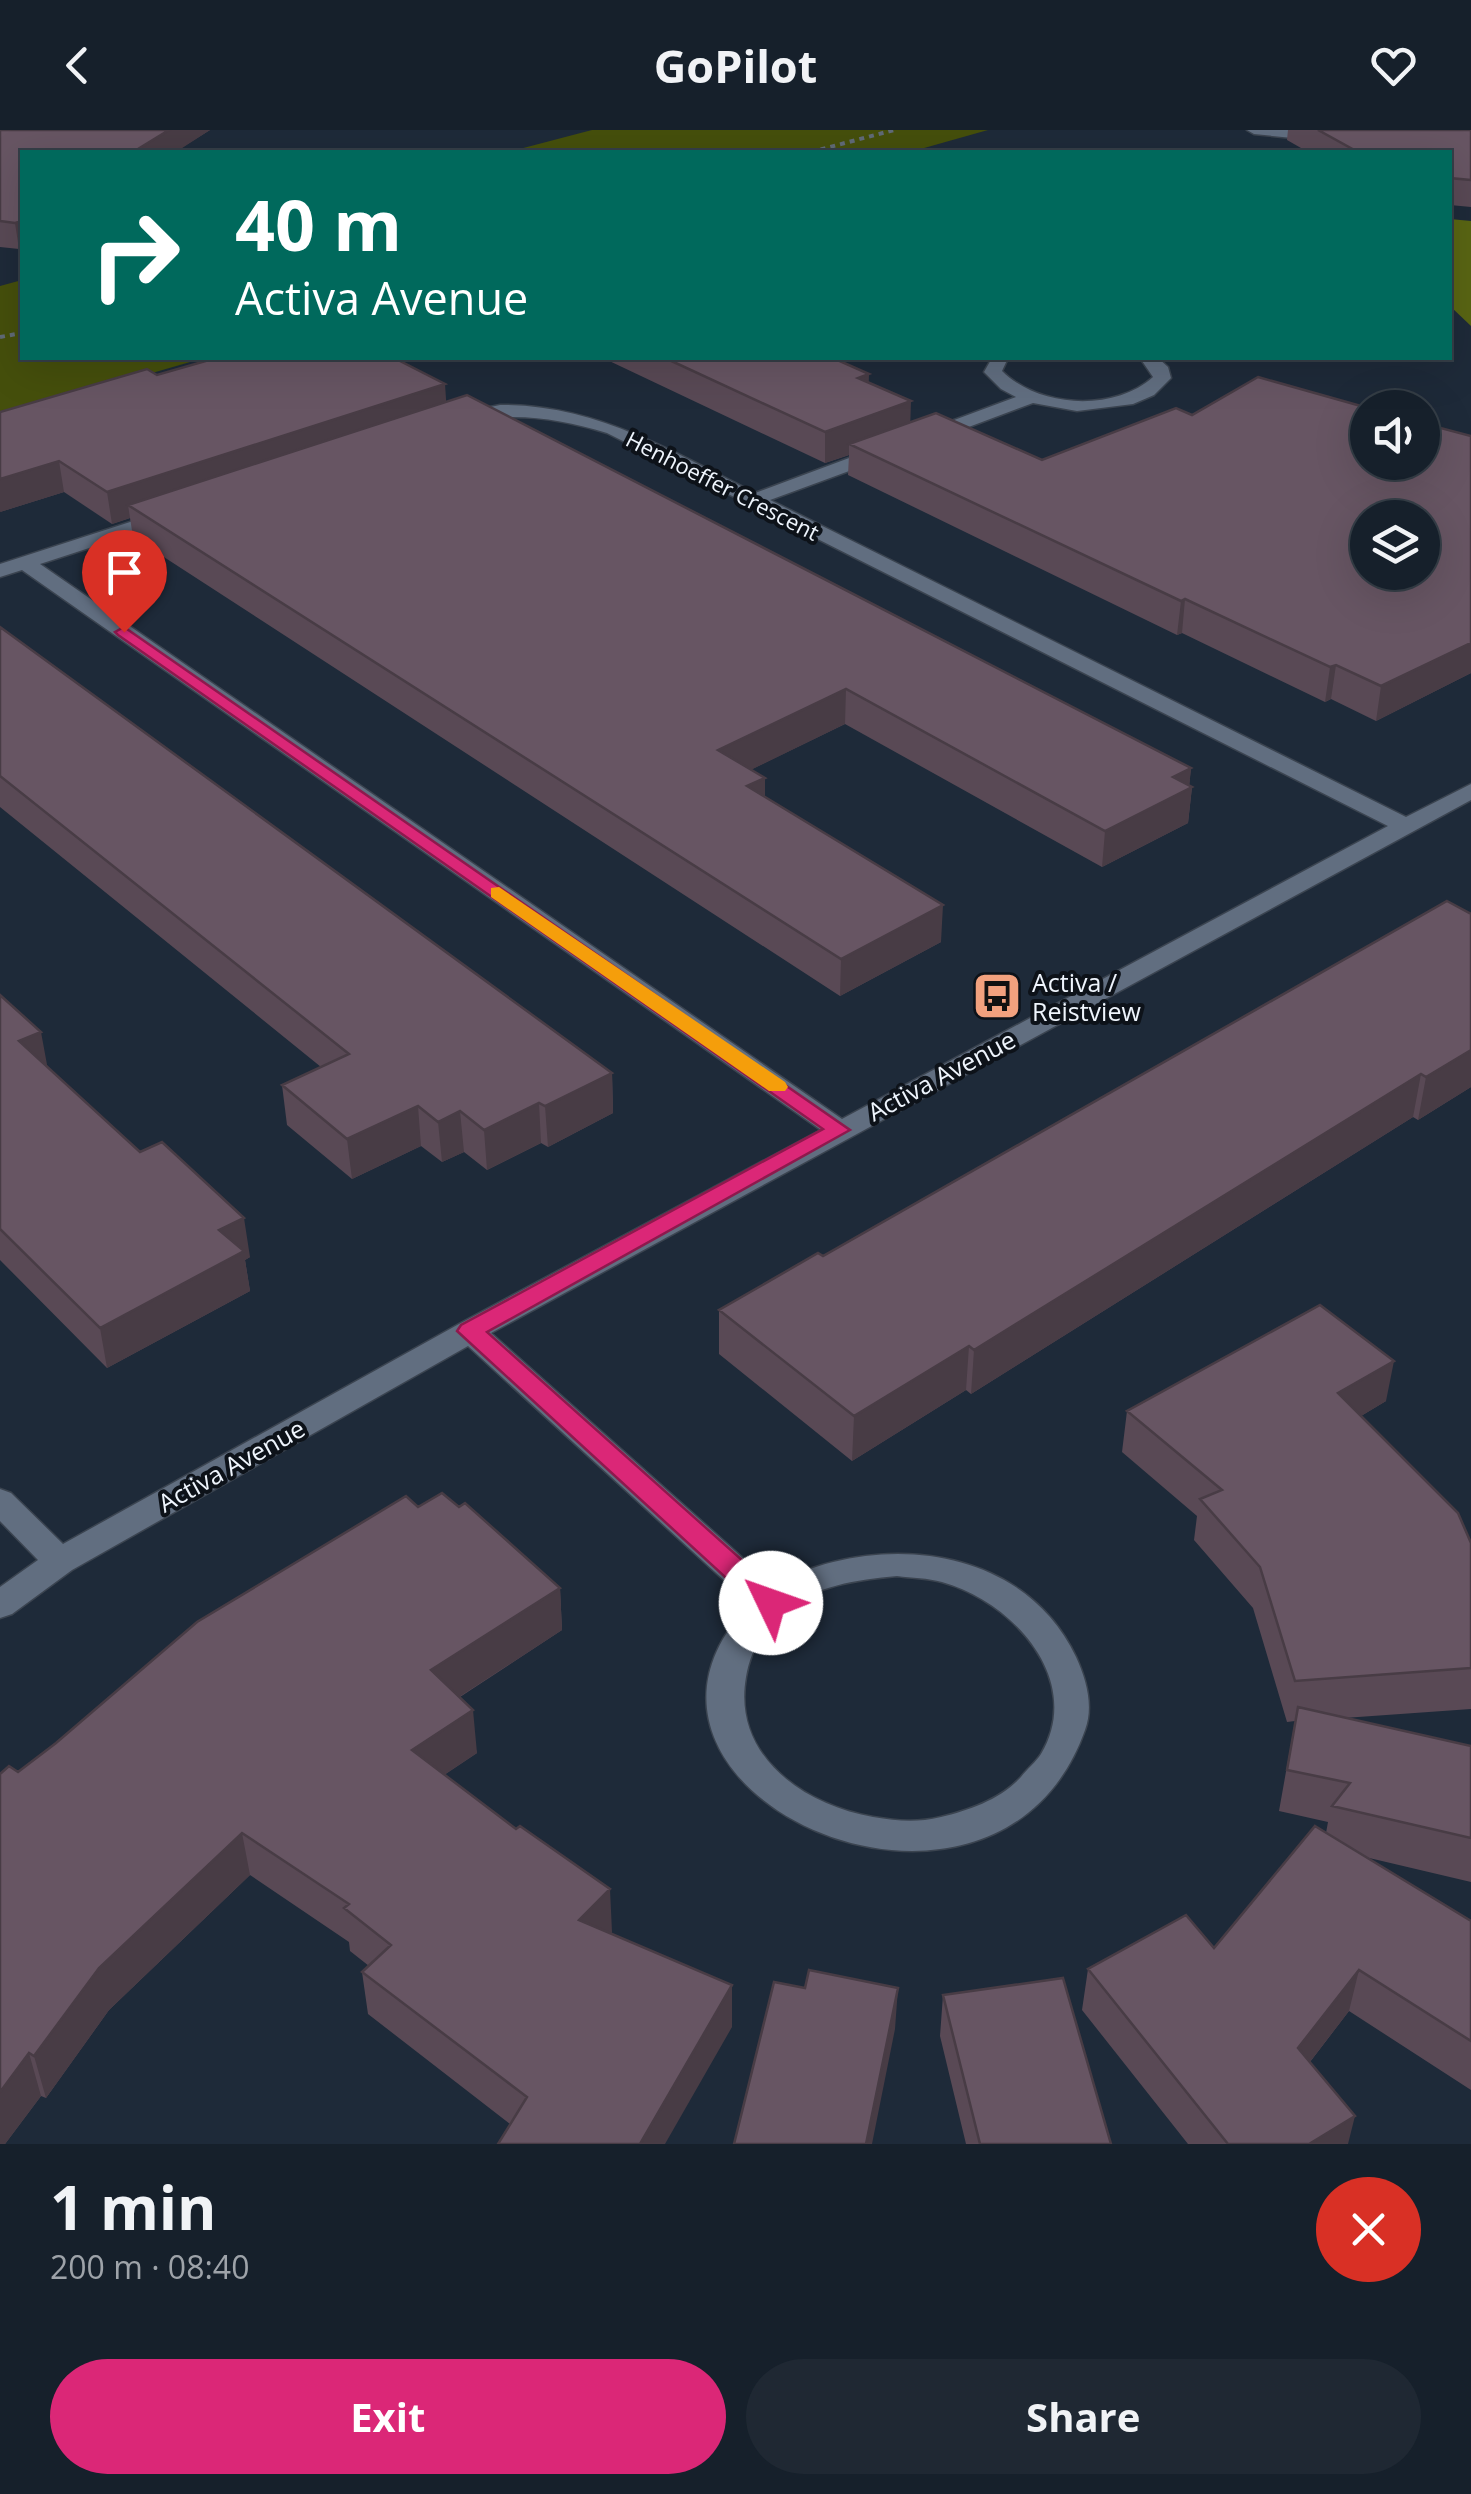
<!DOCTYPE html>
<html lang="en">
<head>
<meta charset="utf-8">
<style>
	body { margin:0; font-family:"Open Sans",sans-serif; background:#1f2833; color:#f1f3f6; height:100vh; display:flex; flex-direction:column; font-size:38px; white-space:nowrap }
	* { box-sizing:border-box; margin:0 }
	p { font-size:32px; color:#9ea3a9 }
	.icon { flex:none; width:55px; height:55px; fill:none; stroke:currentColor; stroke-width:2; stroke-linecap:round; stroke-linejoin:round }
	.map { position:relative; height:2014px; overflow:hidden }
	.sheet { display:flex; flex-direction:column; background:#16202b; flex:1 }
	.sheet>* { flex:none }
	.guide { position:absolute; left:20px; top:20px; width:1432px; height:210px; border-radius:0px; box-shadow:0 10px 40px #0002,0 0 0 2px #353e47; background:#00695c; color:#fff; overflow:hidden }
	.tools { position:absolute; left:1350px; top:260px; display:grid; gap:20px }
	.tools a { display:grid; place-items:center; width:90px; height:90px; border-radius:50%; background:#16202b; box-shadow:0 10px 40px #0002,0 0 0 2px #353e47; font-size:50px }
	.pin { position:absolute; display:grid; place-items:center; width:85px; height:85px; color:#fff; margin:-102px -42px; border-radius:50% 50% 50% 0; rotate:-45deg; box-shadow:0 0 10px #0007 }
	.pin .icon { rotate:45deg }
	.me { position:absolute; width:110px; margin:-55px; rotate:312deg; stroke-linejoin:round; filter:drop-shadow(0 0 8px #0008) }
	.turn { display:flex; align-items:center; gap:35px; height:210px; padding:0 50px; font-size:45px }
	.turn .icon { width:130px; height:130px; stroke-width:2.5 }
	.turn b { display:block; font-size:70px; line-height:85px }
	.round { display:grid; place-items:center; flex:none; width:105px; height:105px; border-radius:52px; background:#1f2833 }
	.overview { display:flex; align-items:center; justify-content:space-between; height:170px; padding:0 50px }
	h1 { font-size:60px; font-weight:700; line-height:75px }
	.primary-button { display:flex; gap:20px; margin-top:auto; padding:20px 50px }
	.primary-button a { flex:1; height:115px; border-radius:60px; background:#db2777; color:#fff; font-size:40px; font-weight:700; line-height:115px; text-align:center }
	.primary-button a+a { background:#1f2833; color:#f1f3f6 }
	header { display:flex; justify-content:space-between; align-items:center; height:130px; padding:0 50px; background:#16202b; font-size:45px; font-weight:700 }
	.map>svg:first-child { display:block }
</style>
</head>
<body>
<header><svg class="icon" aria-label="back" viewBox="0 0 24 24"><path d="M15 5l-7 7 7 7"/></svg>GoPilot<svg class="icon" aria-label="heart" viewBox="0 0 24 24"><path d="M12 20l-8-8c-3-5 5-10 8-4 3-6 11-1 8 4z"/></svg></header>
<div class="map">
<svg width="1471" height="2014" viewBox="0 0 1471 2014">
	<rect width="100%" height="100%" fill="#1e2a39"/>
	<path fill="#454f0c" d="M 592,0 L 988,0 L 910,22 L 508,22 Z
		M 22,150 L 22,228 L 204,228 L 0,287 L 0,156 Z"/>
	<path fill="#596513" d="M 1450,89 L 1471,91 L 1471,196 L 1450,176 Z"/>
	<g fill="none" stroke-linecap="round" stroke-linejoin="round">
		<g stroke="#3b4450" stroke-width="3">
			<path id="minor" d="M 1247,0 L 1296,0 L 1329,7 L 1322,11 L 1254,4 Z
				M 992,228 L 1008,228 L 1002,241 C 1039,278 1114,282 1153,247 L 1140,228 L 1158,228 L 1168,237 L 1171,248 L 1154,265 L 1133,274 L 1077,281 L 1033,273 L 934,310 L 922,310 L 922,302 L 1016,267 L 1001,259 L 984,242 Z
				M 500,275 C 595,274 673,322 755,363 L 876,318 L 890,318 L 890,326 L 770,370 L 1406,687 L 1471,654 L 1471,670 L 491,1203 L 773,1455 C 874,1401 1022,1413 1076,1527 C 1086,1549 1094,1576 1085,1600 C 995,1853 571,1659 750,1474 L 468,1216 L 72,1440 L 12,1484 L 0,1488 L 0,1457 L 38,1430 L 0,1391 L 0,1359 L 11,1363 L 63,1414 L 459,1194 L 821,1000 L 22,440 L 0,447 L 0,434 L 158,383 L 172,383 L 172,391 L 40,434 L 842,989 L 1388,696 L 607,303 C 558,288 512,281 462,293 L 453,288 L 456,284 ZM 897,1446 C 912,1448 928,1448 942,1452 C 1012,1471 1085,1550 1041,1624 C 1036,1632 1027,1639 1021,1647 C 1001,1669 970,1680 941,1687 C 916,1693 898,1691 873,1687 C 804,1675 732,1626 746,1547 C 750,1522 763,1499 783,1482 C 816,1455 856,1450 897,1446 Z"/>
		</g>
		<path stroke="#606a77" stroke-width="4" stroke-dasharray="5 5" stroke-linecap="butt" d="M 811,22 L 894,0
			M 0,207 L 22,203"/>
		<use href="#minor" fill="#616e80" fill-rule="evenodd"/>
	</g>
	<path fill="#594955" d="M 0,0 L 210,0 L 19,119 L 0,117 Z
		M 1288,0 L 1471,0 L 1471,77 L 1450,75 L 1450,22 L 1308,22 L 1287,10 Z
		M 603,228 L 833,228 L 869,253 L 910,292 L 1042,330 L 1192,285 L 1471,306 L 1471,543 L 1376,591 L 1331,569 L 1325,572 L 1182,503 L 1177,505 L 848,345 L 849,325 L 825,333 Z
		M 157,245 L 446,272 L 1191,638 L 1189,656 L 1192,657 L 1188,693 L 1102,737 L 845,594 L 750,640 L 765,667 L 941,812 L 840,866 L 133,407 L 130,388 L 112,394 L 64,362 L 0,382 Z
		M 0,497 L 612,943 L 613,983 L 548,1017 L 541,1013 L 487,1040 L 464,1022 L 442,1032 L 421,1016 L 352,1049 L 287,995 L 282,955 L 321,937 L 0,677 Z
		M 1471,784 L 1471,957 L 1418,990 L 1413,987 L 971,1264 L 966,1260 L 852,1331 L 719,1224 L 719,1180 Z
		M 0,865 L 47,937 L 250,1127 L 245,1130 L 250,1161 L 107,1238 L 0,1130 Z
		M 1386,1271 L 1361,1286 L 1471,1413 L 1471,1579 L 1344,1588 L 1471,1616 L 1471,1752 L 1365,1727 L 1471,1791 L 1471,1960 L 1349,1881 L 1310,1932 L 1348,2014 L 1188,2014 L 1082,1880 L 1088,1839 L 1214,1818 L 1326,1703 L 1328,1692 L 1279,1681 L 1295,1591 L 1287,1592 L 1253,1478 L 1194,1410 L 1197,1386 L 1122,1322 L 1127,1281 Z
		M 418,1377 L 560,1458 L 562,1500 L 460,1567 L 477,1623 L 444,1645 L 612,1802 L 611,1803 L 732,1897 L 510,1994 L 368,1884 L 362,1842 L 369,1836 L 350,1821 L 349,1812 L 250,1745 L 109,1880 L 46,1968 L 41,1966 L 5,2014 L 0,2014 L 18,1642 Z
		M 943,1865 L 1111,2014 L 966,2014 L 940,1906 Z"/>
	<path fill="#483c45" d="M 169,0 L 210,0 L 176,22 L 133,22 Z
		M 22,91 L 22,118 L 19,119 L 15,93 Z
		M 869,244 L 868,274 L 858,248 Z
		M 445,254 L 447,284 L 128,375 L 130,388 L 112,394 L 107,362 Z
		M 911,271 L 910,302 L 849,314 L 849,325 L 825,333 L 825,302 Z
		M 59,331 L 64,362 L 0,382 L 0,349 Z
		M 1185,469 L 1182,503 L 1177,505 L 1181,471 Z
		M 1471,513 L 1471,543 L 1376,591 L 1381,556 Z
		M 1336,535 L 1331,569 L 1325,572 L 1330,537 Z
		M 846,559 L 845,594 L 718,656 L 718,620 Z
		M 1191,638 L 1189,659 L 1192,657 L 1188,693 L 1102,737 L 1105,701 L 1173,647 Z
		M 765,648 L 765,684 L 747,656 Z
		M 943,775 L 941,812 L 840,866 L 841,829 Z
		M 41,902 L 48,940 L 19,911 Z
		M 1471,920 L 1471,957 L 1418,990 L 1426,947 Z
		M 612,943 L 613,983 L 548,1017 L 545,976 Z
		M 1421,944 L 1413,987 L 971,1264 L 974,1220 Z
		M 539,973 L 541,1013 L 487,1040 L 484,1000 Z
		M 418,976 L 421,1016 L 352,1049 L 347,1009 Z
		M 460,981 L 464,1022 L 442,1032 L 438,992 Z
		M 244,1088 L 250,1127 L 245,1130 L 250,1161 L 107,1238 L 100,1198 L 219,1100 Z
		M 969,1216 L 966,1260 L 852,1331 L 854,1286 Z
		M 1394,1231 L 1386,1271 L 1331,1304 L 1338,1263 Z
		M 560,1458 L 562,1500 L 436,1582 L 431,1540 Z
		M 473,1580 L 477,1623 L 417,1663 L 412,1620 Z
		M 242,1703 L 250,1745 L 109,1880 L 46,1968 L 34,1926 L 99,1838 Z
		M 610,1759 L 612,1802 L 581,1832 L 579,1790 Z
		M 1359,1840 L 1349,1881 L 1289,1959 L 1298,1918 Z
		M 732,1855 L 732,1897 L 665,2014 L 640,2014 Z
		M 898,1858 L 895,1899 L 872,2014 L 866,2014 Z
		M 29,1923 L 41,1966 L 5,2014 L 0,2014 L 0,1962 Z
		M 1355,1986 L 1348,2014 L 1309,2014 Z"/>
	<path fill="#675563" stroke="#483c45" stroke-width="2.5" fill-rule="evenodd" d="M 0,0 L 169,0 L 133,22 L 22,22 L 22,91 L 15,93 L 0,91 Z
		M 1318,0 L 1471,0 L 1471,50 L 1450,48 L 1450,22 L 1358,22 Z
		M 216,228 L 394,228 L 445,254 L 107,362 L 59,331 L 0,349 L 0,282 L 147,239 L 157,245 Z
		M 665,228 L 833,228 L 869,244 L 858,248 L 911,271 L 825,302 Z
		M 1258,247 L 1368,278 L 1368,332 L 1422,332 L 1422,293 L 1471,306 L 1471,513 L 1381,556 L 1336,535 L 1330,537 L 1185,469 L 1181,471 L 849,314 L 936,283 L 1042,330 L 1176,278 L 1192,285 ZM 1368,388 L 1422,388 L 1422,442 L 1368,442 Z
		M 467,265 L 1191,638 L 1173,647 L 1192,657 L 1105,701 L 846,559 L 718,620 L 765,648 L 747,656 L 943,775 L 841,829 L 128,375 Z
		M 0,497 L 612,943 L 545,976 L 539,973 L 484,1000 L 460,981 L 438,992 L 418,976 L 347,1009 L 282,955 L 349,924 L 0,646 Z
		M 1447,771 L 1471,784 L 1471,920 L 1426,947 L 1421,944 L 974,1220 L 969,1216 L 854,1286 L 719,1180 L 818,1123 L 823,1126 Z
		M 0,865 L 41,902 L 19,911 L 140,1022 L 162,1012 L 244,1088 L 219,1100 L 244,1121 L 100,1198 L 0,1099 Z
		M 1320,1175 L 1394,1231 L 1338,1263 L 1458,1383 L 1471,1413 L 1471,1538 L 1295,1551 L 1260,1437 L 1200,1369 L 1222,1360 L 1127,1281 Z
		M 442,1363 L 459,1377 L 465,1373 L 560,1458 L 431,1540 L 473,1580 L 412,1620 L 516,1699 L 520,1696 L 610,1759 L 579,1790 L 732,1855 L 640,2014 L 498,2014 L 527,1967 L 362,1842 L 391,1815 L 344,1778 L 349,1774 L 242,1703 L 99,1838 L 34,1926 L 29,1923 L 0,1962 L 0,1644 L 9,1636 L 18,1642 L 56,1613 L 197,1492 L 406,1366 L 418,1377 Z
		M 1298,1577 L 1471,1616 L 1471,1708 L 1332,1676 L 1350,1653 L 1287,1640 Z
		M 1315,1696 L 1471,1791 L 1471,1911 L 1359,1840 L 1298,1918 L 1355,1986 L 1309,2014 L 1228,2014 L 1088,1839 L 1186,1785 L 1214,1818 Z
		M 809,1840 L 898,1858 L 866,2014 L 734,2014 L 774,1852 L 805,1858 Z
		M 1063,1848 L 1111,2014 L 980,2014 L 943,1865 Z"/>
	<path fill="#db2777" stroke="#8e194d" stroke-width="2.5" d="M 124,497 L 850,1000 L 487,1202 L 781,1465 L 785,1473 L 781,1480 L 771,1483 L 761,1480 L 457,1201 L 461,1195 L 823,999 L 118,505 L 115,502 Z"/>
	<path fill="#f59e0b" d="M 499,757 L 785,952 L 788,957 L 785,961 L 769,961 L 491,767 L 491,758 Z"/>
	<defs>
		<g id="bus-square" transform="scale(2.5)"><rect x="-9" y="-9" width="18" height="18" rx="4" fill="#f2a17e" stroke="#0d1219"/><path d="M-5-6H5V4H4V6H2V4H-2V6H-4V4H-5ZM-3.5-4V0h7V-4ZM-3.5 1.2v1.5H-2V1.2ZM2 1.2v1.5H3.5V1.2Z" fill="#111"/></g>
	</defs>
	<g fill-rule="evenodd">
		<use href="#bus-square" x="997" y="866"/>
	</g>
	<g text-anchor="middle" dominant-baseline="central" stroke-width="8" stroke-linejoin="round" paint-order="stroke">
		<g font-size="22" fill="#eff5fd" stroke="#0d1219">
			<text transform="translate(723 355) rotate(27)">Henhoeffer Crescent</text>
		</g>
		<g font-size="25" fill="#eff5fd" stroke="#0d1219" text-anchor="start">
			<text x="1032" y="852">Activa /<tspan x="1032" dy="29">Reistview</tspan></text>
		</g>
		<g font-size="25" fill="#eff5fd" stroke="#0d1219">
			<text transform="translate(941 945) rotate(-28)">Activa Avenue</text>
			<text transform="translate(231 1335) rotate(-29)">Activa Avenue</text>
		</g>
	</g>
</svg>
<div class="tools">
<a><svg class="icon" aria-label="sound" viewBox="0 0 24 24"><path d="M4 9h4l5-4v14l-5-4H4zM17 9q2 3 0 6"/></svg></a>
<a><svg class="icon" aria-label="layers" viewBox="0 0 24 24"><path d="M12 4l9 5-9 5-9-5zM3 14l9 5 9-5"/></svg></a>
</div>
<div class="pin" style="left:124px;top:502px;background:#d93025"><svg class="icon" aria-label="arrive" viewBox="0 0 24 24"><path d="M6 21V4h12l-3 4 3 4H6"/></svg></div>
<svg class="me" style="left:771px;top:1473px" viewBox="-20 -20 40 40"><circle r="19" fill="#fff"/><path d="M0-13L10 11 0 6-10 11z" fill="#db2777"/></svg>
<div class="guide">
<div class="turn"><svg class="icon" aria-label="right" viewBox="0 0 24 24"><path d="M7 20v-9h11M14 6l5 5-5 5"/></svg><div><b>40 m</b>Activa Avenue</div></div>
</div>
</div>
<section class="sheet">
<div class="overview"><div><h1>1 min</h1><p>200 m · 08:40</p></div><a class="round" style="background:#d93025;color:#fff"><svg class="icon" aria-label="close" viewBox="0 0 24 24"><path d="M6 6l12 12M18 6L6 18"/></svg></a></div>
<div class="primary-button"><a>Exit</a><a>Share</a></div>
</section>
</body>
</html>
